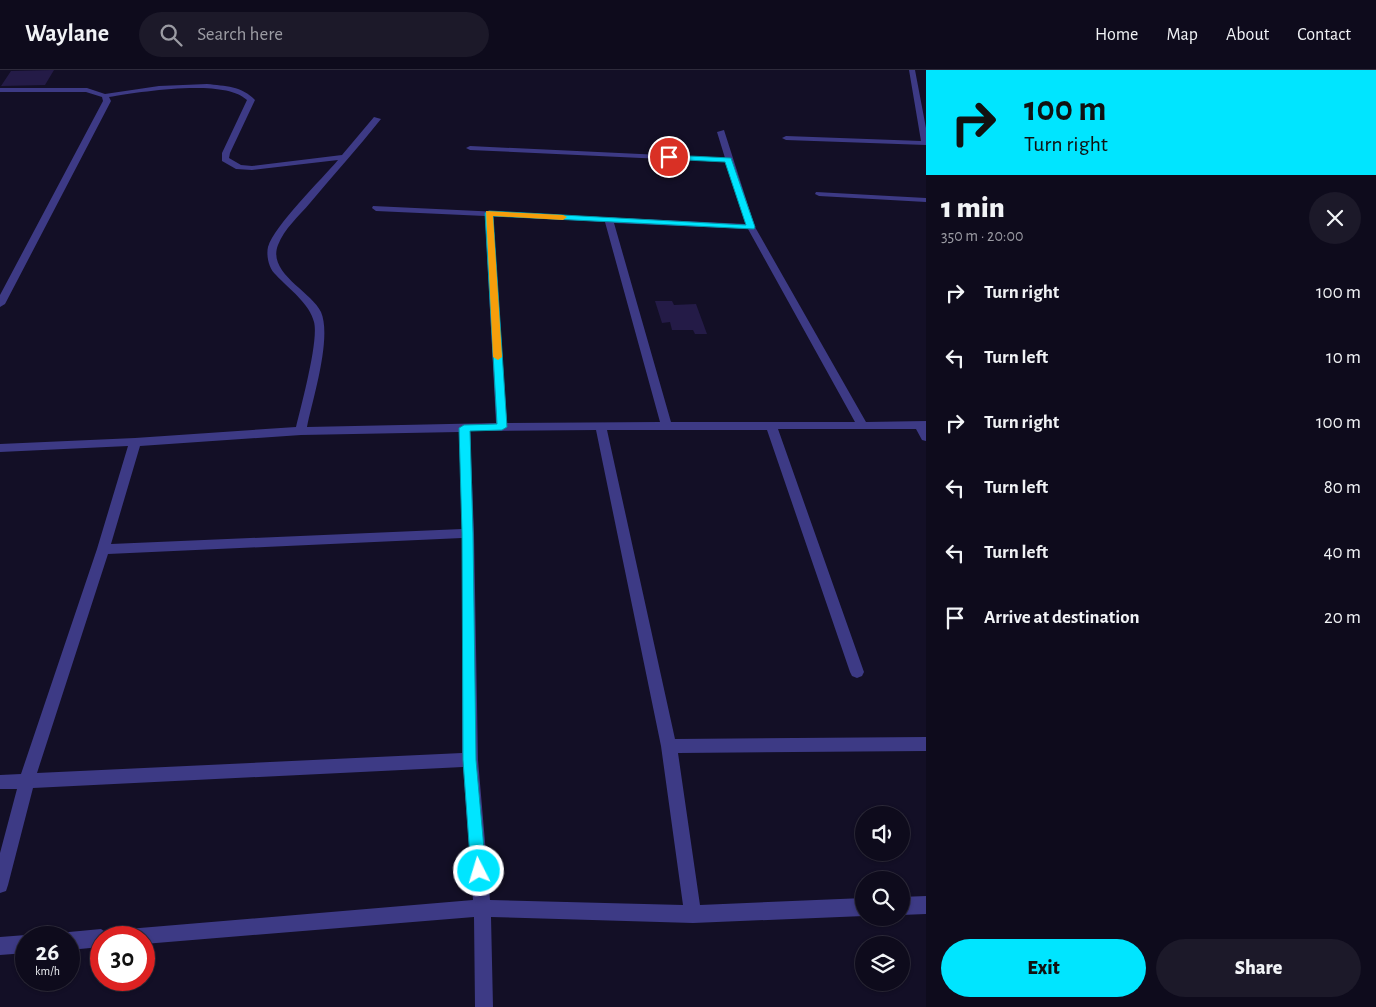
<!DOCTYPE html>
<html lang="en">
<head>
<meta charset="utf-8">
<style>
	body { margin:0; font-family:"Alegreya Sans",sans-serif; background:#1c1929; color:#f1f3f6; height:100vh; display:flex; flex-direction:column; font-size:19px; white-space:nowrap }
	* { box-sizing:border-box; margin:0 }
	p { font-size:16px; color:#9b9ba3 }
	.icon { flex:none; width:28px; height:28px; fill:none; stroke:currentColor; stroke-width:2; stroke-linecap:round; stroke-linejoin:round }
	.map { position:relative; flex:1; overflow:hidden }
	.panel { display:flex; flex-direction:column; background:#0e0b1c; width:450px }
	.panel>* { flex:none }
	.hud { background:#00e5ff; color:#111; overflow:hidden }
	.buttons { position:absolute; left:855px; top:736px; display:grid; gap:10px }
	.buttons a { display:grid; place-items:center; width:55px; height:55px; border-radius:50%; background:#0e0b1c; box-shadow:0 1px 4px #0004,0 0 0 1px #2e2b3b; font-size:25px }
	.speed { position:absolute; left:15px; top:856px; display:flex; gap:10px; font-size:25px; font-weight:700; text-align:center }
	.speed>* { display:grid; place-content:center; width:65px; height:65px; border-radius:50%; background:#0e0b1c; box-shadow:0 1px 4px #0004,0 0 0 1px #2e2b3b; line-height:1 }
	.speed small { font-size:12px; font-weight:400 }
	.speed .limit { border:8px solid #d22; background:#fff; color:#111 }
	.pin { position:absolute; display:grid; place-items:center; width:42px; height:42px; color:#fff; margin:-21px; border:2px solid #fff; border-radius:50%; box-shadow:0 1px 5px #0007 }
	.me { position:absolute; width:55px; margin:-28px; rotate:355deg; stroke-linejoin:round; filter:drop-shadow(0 0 4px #0008) }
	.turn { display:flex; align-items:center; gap:18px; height:105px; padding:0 15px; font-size:22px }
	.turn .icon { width:65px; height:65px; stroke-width:2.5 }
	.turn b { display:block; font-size:35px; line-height:42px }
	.round { display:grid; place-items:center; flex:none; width:52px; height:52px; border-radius:26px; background:#1c1929 }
	.head { display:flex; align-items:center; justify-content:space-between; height:85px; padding:0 15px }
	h1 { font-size:30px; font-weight:800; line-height:38px }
	.cta { display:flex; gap:10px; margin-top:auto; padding:10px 15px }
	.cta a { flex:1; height:58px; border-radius:30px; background:#00e5ff; color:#111; font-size:20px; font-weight:800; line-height:58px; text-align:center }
	.cta a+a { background:#1c1929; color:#f1f3f6 }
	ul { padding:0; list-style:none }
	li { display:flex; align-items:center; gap:15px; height:65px; padding:0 15px }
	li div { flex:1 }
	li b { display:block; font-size:19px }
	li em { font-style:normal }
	header { display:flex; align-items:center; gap:30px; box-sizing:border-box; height:70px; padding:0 25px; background:#0e0b1c; border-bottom:1px solid #2e2b3b }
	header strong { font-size:24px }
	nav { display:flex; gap:28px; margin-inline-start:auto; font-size:18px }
	.search { width:350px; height:45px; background:#1c1929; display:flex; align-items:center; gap:12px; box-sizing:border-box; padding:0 18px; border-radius:28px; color:#9b9ba3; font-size:19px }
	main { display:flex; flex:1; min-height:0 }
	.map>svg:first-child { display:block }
</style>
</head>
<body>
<header>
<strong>Waylane</strong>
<div class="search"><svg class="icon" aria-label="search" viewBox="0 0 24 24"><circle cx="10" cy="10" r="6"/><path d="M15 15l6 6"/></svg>Search here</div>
<nav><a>Home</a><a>Map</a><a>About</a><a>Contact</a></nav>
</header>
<main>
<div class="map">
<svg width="926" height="937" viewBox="0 0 926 937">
	<rect width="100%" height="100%" fill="#130f26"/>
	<path fill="#241b47" d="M 54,0 L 45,15 L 1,16 L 11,1 Z
		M 655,231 L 672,231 L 674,235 L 696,234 L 707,264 L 695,264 L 693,260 L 672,260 L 670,252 L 662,253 Z"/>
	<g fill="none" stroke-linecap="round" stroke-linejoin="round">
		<path fill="#3d3a85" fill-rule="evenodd" d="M 909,0 L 915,0 L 926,58 L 926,75 L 786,70 L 782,68 L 786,66 L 921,71 Z
			M 207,14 C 225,16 242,16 255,30 L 230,83 L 229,88 L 241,95 L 252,96 L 342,85 L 374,47 L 381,49 C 358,78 333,105 310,133 C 299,146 284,159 278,175 C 267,203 311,221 321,242 C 332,268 313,328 307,357 L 496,353 L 485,146 L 376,141 L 372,138 L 373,136 L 746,154 L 727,92 L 470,80 L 466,78 L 470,76 L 725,88 L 717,62 L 724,60 L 755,157 L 866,352 L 926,351 L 926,371 L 922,370 L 916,359 L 778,359 L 864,602 L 862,606 L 857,608 L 852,606 L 850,602 L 767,360 L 607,360 L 675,669 L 926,667 L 926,681 L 678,683 L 700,835 L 864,828 L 864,846 L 693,853 L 491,847 L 493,937 L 475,937 L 474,847 L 144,874 L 144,868 L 101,868 L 101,877 L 69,880 L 69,868 L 62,868 L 63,865 L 69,862 L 101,859 L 104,861 L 473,830 L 463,697 L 33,718 L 8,815 L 6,821 L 0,823 L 0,783 L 17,719 L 0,719 L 0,705 L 21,704 L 97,479 L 128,376 L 0,382 L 0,374 L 135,368 L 296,357 C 301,336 319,270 314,252 C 310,234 289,219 276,205 C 269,199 266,186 268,177 C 274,156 322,109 338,90 L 252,100 L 236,99 L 222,91 L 222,83 L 247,30 C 224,8 140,22 109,27 L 111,31 L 5,234 L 0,237 L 0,225 L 103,31 L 102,27 L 86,22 L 0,22 L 0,18 L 87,18 L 105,24 L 159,16 ZM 493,146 L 605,152 L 660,352 L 507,353 ZM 614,153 L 748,159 L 855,352 L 671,352 ZM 596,360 L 661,676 L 683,835 L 490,830 L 478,690 L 474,463 L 470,361 ZM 459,362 L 462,459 L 111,474 L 140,376 L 301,365 ZM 462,468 L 462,683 L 37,703 L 108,484 Z
			M 816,122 L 926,128 L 926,132 L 819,126 L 815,124 Z
			M 926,826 L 926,844 L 901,845 L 901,827 Z
			M 26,865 L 31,868 L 26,868 L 26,883 L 0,885 L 0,867 Z"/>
	</g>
	<path fill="#00e5ff" stroke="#0095a6" d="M 669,85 L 731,88 L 755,157 L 754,159 L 493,146 L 507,357 L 502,360 L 470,361 L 473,463 L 476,690 L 486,801 L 484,806 L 479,809 L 473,806 L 471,801 L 463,690 L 462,463 L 459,358 L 464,355 L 497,354 L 485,143 L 489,141 L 746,155 L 725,92 L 666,89 L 665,87 Z"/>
	<path fill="#f59e0b" d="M 486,141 L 563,145 L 567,147 L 563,150 L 493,146 L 502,287 L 498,290 L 493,287 Z"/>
</svg>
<div class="buttons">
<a><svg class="icon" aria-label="sound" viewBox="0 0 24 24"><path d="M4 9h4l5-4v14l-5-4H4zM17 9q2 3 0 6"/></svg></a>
<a><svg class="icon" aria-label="search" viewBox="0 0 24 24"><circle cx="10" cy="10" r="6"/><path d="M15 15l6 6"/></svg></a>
<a><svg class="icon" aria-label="layers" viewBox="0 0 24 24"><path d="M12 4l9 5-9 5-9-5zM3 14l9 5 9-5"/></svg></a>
</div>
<div class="speed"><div>26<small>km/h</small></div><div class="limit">30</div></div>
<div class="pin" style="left:669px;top:87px;background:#d93025"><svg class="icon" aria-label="arrive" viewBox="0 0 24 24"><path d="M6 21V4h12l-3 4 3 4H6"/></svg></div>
<svg class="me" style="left:479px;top:801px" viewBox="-20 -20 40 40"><circle r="17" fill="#00e5ff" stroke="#fff" stroke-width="3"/><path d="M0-11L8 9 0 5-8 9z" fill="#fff"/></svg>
</div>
<section class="panel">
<div class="hud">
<div class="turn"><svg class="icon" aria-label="right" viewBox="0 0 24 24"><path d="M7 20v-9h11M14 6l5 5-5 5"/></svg><div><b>100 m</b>Turn right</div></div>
</div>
<div class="head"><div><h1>1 min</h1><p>350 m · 20:00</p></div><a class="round"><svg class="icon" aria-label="close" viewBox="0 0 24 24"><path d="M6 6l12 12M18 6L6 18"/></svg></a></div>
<ul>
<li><svg class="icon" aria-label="right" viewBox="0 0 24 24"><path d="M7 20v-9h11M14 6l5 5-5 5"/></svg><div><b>Turn right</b></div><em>100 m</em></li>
<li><svg class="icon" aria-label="left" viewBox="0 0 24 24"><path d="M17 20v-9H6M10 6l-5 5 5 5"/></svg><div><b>Turn left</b></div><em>10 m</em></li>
<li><svg class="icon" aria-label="right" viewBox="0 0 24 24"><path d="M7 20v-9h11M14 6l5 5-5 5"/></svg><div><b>Turn right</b></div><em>100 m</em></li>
<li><svg class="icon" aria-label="left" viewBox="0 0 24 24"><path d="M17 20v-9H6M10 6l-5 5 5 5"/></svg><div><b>Turn left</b></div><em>80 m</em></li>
<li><svg class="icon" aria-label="left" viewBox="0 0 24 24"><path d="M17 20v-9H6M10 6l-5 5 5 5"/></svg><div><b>Turn left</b></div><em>40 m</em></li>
<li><svg class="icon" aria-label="arrive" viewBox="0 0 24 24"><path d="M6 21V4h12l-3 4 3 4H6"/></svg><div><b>Arrive at destination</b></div><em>20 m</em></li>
</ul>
<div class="cta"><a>Exit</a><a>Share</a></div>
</section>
</main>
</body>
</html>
